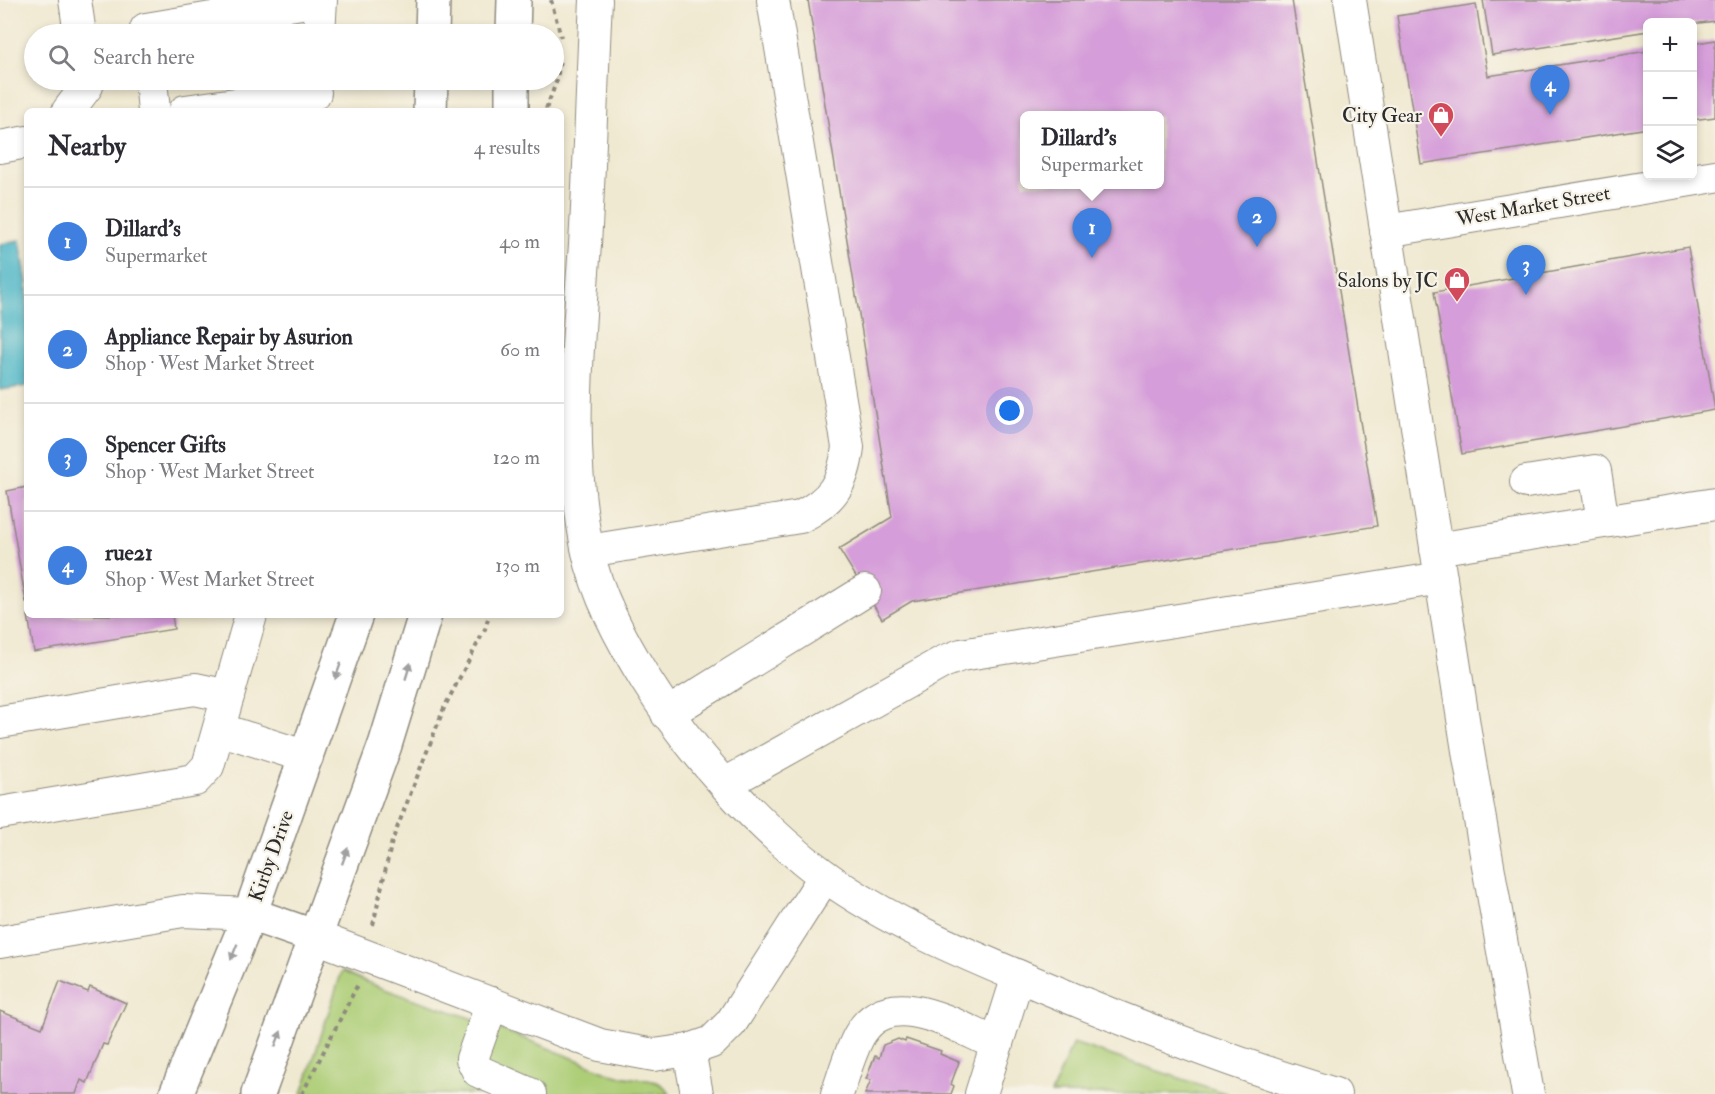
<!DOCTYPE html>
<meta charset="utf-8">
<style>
body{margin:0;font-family:"IM FELL Double Pica",serif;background:#f2f2f3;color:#2b2b33}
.controls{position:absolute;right:18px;top:18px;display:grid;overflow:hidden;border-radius:9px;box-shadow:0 3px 9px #0003}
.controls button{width:54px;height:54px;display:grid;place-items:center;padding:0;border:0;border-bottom:2px solid #e1e1e2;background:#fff;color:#2b2b33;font:30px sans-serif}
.you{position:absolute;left:1010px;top:411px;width:21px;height:21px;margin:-15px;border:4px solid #fff;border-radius:50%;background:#1a73e8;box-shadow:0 0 0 9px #1a73e833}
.badge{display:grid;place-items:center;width:39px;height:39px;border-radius:50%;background:#2563eb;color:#fff;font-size:20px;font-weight:700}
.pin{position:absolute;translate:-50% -50px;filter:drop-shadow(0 2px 3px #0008)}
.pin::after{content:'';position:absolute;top:32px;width:21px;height:18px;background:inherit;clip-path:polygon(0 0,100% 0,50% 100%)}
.popup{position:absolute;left:1020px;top:111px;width:144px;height:78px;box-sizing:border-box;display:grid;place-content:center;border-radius:9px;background:#fff;filter:drop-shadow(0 2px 4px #0005);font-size:20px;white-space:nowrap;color:#7c7c81}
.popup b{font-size:22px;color:#2b2b33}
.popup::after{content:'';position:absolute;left:50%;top:100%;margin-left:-12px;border:12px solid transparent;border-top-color:#fff}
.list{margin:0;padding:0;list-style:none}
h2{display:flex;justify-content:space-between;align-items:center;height:78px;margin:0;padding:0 24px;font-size:26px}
h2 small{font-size:20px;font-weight:400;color:#7c7c81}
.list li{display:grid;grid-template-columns:39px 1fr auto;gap:18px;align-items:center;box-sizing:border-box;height:108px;padding:0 24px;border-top:2px solid #e1e1e2}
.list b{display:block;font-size:22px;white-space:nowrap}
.list p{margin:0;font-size:20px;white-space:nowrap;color:#7c7c81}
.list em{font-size:20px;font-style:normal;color:#7c7c81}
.icon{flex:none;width:33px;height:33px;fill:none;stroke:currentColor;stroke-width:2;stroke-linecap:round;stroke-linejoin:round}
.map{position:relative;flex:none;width:1715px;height:1094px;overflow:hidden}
.search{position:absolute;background:#fff;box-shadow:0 3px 9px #0003;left:24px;top:24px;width:540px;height:66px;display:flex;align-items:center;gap:15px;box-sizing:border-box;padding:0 21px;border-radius:33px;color:#7c7c81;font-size:22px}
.panel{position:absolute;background:#fff;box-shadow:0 3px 9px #0003;left:24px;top:108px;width:540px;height:510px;border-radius:9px}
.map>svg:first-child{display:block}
.green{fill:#adce77;stroke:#6c7c51;stroke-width:1.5}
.water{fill:#49b5c6;stroke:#3a7078;stroke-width:1.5}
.building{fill:#d59dd9;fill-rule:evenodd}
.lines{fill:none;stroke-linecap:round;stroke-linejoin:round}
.minor-casing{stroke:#8e8a7e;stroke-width:34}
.major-casing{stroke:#8e8a7e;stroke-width:36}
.path{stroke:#8e8a7e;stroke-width:4;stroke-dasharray:4.5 4.5;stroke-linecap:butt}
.minor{stroke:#fff;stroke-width:32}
.major{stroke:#fff;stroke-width:33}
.oneway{fill:#a0a0a0}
.labels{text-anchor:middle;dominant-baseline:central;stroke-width:4.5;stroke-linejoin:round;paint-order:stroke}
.poi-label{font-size:20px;fill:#2b2b2b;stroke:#f7f3e8;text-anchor:end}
.street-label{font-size:20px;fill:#2b2b2b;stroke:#f7f3e8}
</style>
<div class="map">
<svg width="1715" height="1094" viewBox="0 0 1715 1094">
<rect width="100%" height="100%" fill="#f7f3e8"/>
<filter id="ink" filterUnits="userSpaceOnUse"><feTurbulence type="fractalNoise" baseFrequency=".0167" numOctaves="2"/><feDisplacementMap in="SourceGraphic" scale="12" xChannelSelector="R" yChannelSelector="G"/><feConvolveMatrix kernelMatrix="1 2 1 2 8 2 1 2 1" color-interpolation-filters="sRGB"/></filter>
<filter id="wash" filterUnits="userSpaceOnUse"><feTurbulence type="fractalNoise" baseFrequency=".008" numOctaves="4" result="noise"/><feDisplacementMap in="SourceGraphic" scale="24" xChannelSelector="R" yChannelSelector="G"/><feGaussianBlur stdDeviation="1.35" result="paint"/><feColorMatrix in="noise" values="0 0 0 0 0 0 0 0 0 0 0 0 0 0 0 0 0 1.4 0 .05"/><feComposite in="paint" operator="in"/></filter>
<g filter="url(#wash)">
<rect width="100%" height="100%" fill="#f0e9d1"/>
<g class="green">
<path d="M342,971C387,993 437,1005 484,1023C527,1039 570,1057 612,1074C631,1081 659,1074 670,1094H302Z"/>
<polygon points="1073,1043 1228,1094 1051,1094"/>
</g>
<polygon class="water" points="20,240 27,283 27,386 0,390 0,244"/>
<g id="blocks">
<g class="building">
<path d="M808,0H1292L1377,526L912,601L882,619L839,549L892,517ZM1024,116H1160V184H1024Z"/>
<polygon points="1483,0 1715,0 1715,21 1692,24 1648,22 1648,31 1492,55"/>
<polygon points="1476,4 1488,76 1648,51 1648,128 1421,164 1397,16"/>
<polygon points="1715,40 1715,117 1692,120 1692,44"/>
<polygon points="1688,247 1715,410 1462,454 1434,292"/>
<polygon points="27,487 27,602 26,602 7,491"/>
<polygon points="28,615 172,615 174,629 34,652"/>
<polygon points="60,981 88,992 90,987 126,1003 107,1045 103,1044 87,1083 81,1080 76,1094 0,1094 0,1011 42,1028"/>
<polygon points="898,1039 905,1042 906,1039 941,1051 940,1054 959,1062 951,1084 954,1086 951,1094 865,1094 871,1080 866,1079 875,1056 879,1058 883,1045"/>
</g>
</g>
</g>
<g filter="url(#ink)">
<use href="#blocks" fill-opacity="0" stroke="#8e8a7e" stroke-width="1.5"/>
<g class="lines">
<g class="minor-casing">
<g id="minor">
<polyline points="75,0 80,34"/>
<path d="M596,0C592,81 590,163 585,244C578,346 567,446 587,548C597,595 621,639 646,680C690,751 756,826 825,876C890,923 968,955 1042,986C1139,1027 1235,1064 1335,1094"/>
<polyline points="1350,0 1469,757 1528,1094"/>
<polyline points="147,34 146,29 319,0"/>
<polyline points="319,34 321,0"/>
<polyline points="151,80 154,111"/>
<polyline points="68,111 87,86 86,80"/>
<polyline points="185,111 315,93"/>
<polyline points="0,147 27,142"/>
<polyline points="1386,231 1715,176"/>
<polyline points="1526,482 1595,471 1603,522"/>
<polyline points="1436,549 1715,504"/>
<path d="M588,551L800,517C832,501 844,483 848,447L773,0"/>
<polyline points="667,714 865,591"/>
<polyline points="0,722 195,689 228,696"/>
<polyline points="219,729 307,757"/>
<polyline points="725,784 943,662 961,655 1441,578"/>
<polyline points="0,813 195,780 208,766 251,615"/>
<polyline points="316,937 600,1045 654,1055 689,1050 712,1042 731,1023 825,876"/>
<polyline points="0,942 183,911 250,914"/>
<polyline points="492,1003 472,1059 478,1071 530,1094"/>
<polyline points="689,1050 697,1094"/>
<path d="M837,1094C844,1075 850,1051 860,1034C891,983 958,1028 997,1044"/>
<polyline points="981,1094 1018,976"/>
</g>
</g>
<g class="major-casing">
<g id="major">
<polyline points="432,34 433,0"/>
<polyline points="513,34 514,0"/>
<polyline points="512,80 512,111"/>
<polyline points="430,111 431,80"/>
<polyline points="250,914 316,937"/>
<polyline points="176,1094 250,914 356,615"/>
<polyline points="258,1094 385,745 425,615"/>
</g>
</g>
<g class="path">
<polyline points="551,0 561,37"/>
<polyline points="546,109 557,80 560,59"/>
<polyline points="373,925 392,841 444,708 485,629 489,615"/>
<polyline points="302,1094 358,984"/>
</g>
<use href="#minor" class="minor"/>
<use href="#major" class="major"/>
</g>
<defs><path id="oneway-solid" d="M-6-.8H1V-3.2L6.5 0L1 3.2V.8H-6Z" transform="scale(1.5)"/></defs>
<g class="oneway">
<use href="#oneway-solid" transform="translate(338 671) rotate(110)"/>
<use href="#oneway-solid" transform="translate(408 671) rotate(-73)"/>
<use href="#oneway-solid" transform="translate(345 856) rotate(-70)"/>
<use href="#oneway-solid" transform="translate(234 952) rotate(112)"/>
<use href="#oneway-solid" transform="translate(278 1039) rotate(-69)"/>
</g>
</g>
<defs>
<g id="shop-pin" transform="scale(1.35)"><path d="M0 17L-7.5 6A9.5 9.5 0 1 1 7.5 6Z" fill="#d1495b" stroke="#f7f3e8"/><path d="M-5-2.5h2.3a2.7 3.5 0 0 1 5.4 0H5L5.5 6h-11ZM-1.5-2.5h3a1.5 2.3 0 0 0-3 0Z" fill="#fff"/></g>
</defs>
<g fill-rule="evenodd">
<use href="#shop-pin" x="1441" y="115"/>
<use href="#shop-pin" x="1457" y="280"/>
</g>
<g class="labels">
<g class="poi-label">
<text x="1422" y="115">City Gear</text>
<text x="1438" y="280">Salons by JC</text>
</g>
<g class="street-label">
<text transform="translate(1533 206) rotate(-10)">West Market Street</text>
<text transform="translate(271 856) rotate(-70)">Kirby Drive</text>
</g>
</g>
</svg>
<div class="controls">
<button>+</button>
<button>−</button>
<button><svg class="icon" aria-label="layers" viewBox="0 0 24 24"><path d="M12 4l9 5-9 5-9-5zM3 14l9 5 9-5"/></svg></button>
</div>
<div class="you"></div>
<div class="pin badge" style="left:1092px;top:258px;background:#3f7fe0">1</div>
<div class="popup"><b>Dillard's</b>Supermarket</div>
<div class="pin badge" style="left:1257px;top:247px;background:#3f7fe0">2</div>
<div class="pin badge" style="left:1526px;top:295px;background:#3f7fe0">3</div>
<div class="pin badge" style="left:1550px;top:115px;background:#3f7fe0">4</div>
<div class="search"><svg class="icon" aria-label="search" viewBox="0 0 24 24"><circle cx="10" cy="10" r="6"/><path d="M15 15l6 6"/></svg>Search here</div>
<section class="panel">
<h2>Nearby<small>4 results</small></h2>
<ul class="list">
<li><span class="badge" style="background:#3f7fe0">1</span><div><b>Dillard's</b><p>Supermarket</p></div><em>40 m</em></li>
<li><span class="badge" style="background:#3f7fe0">2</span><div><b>Appliance Repair by Asurion</b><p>Shop · West Market Street</p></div><em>60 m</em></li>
<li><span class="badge" style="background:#3f7fe0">3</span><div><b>Spencer Gifts</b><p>Shop · West Market Street</p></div><em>120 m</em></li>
<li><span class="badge" style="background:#3f7fe0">4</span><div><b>rue21</b><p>Shop · West Market Street</p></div><em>130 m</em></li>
</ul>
</section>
</div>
